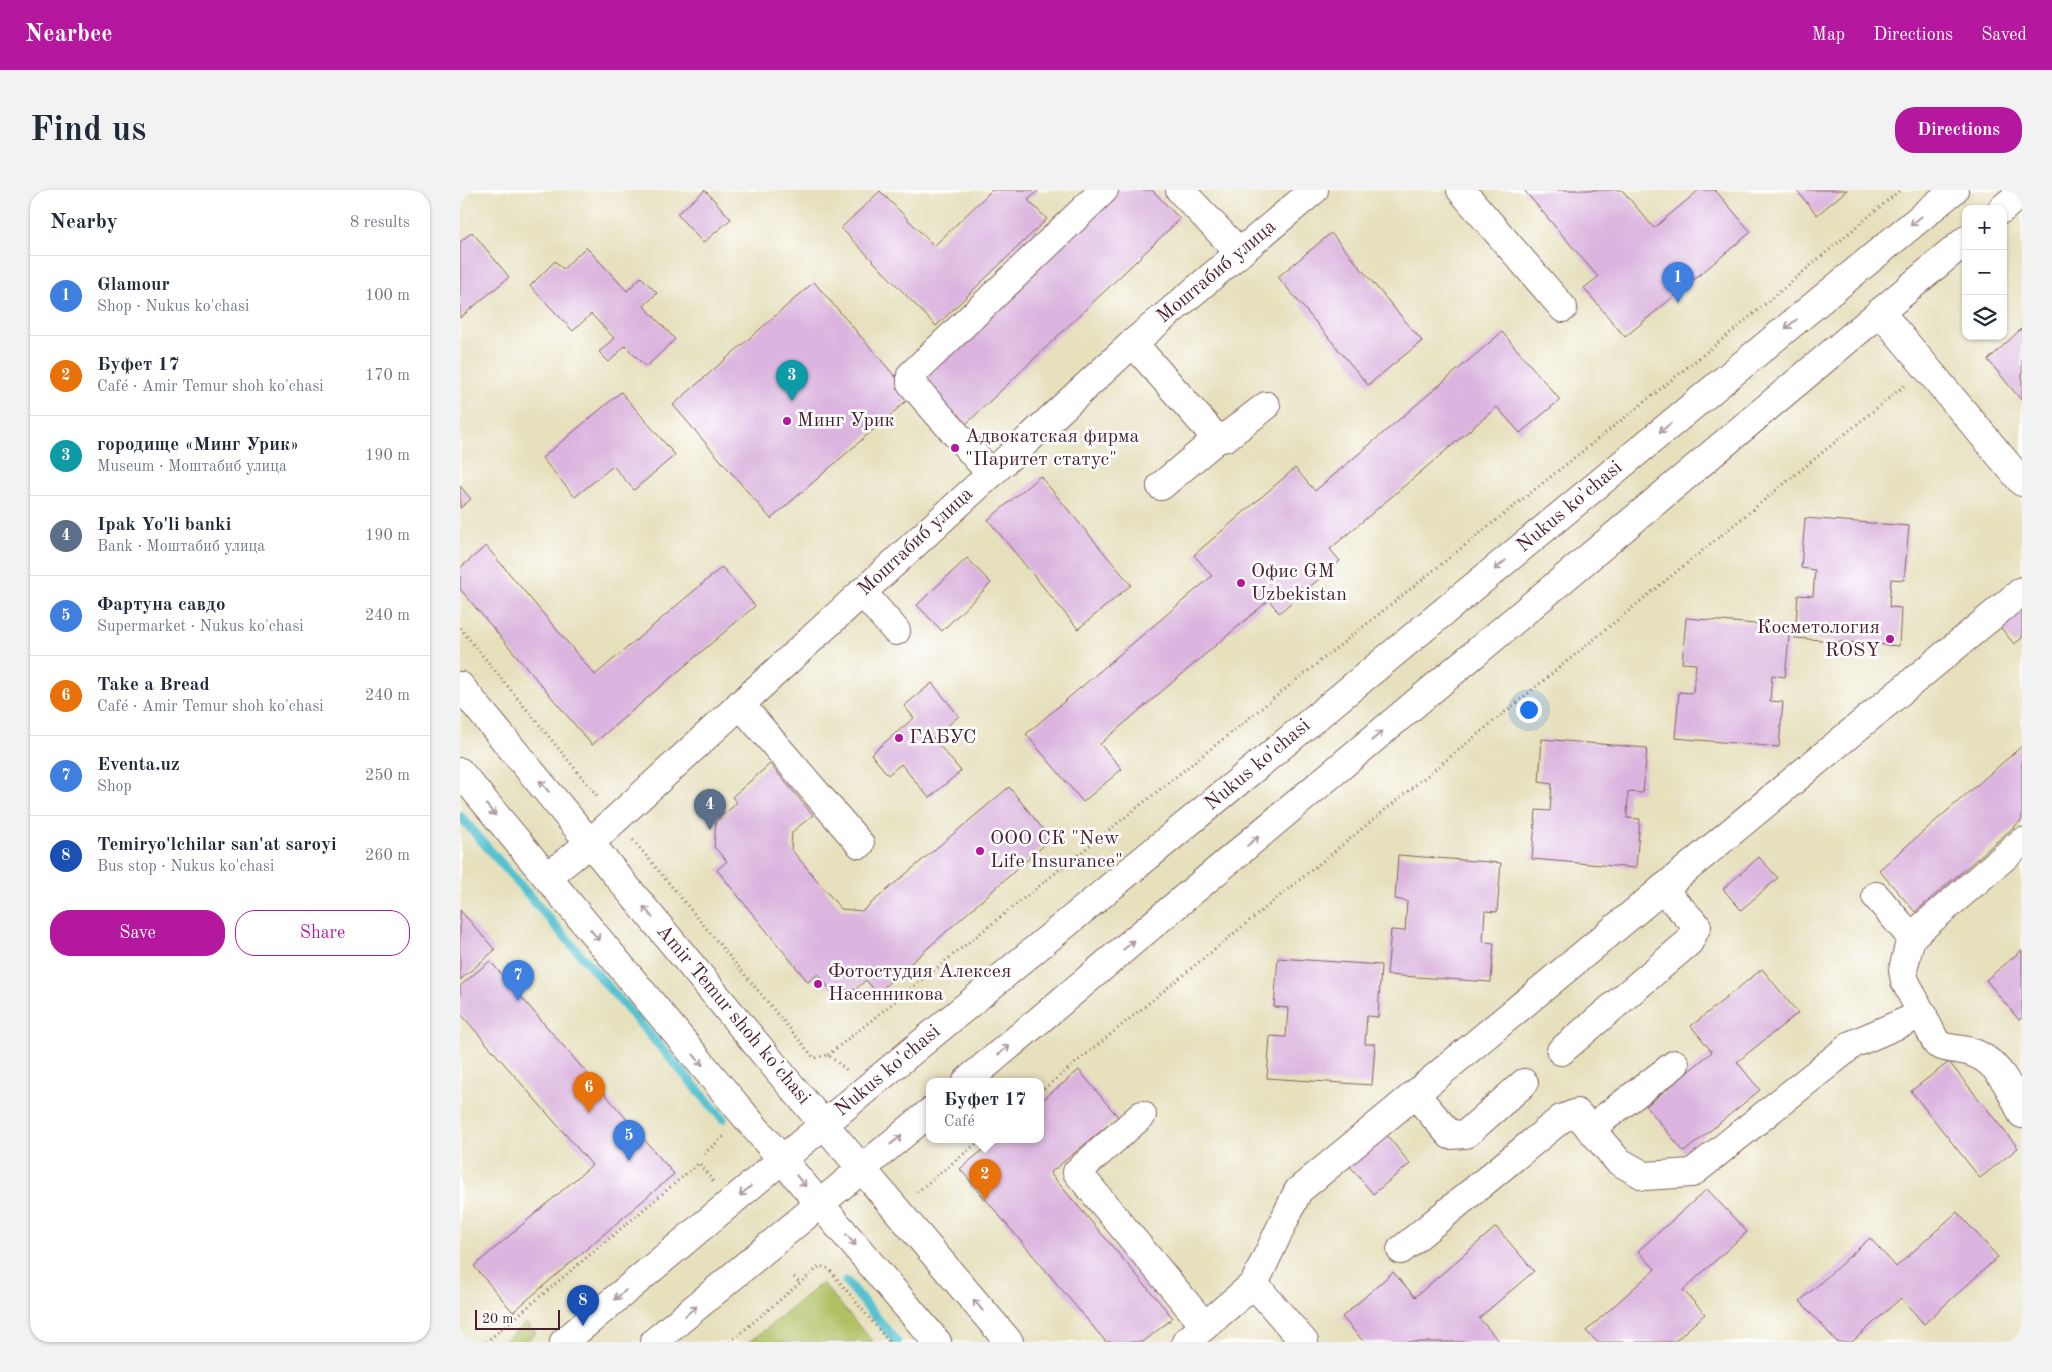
<!DOCTYPE html>
<meta charset="utf-8">
<style>
body{margin:0;font-family:"Old Standard TT",serif;background:#f2f2f3;color:#1f2937}
.controls{position:absolute;right:15px;top:15px;display:grid;overflow:hidden;border-radius:10px;box-shadow:0 1px 4px #0004}
.controls button{width:45px;height:45px;display:grid;place-items:center;padding:0;border:0;border-bottom:1px solid #e0e1e3;background:#fff;color:#1f2937;font:25px sans-serif}
.scale{position:absolute;left:15px;bottom:12px;width:85px;box-sizing:border-box;padding-left:5px;border:2px solid #4a1f2b;border-top:0;font-size:14px;line-height:18px;white-space:nowrap;color:#4a1f2b;-webkit-text-stroke:4px #fff;paint-order:stroke}
.you{position:absolute;left:1068px;top:519px;width:18px;height:18px;margin:-12px;border:4px solid #fff;border-radius:50%;background:#1a73e8;box-shadow:0 0 0 8px #1a73e833}
.badge{display:grid;place-items:center;width:32px;height:32px;border-radius:50%;background:#b5179e;color:#fff;font-size:16px;font-weight:700}
.pin{position:absolute;translate:-50% -41px;filter:drop-shadow(0 1px 2px #0008)}
.pin::after{content:'';position:absolute;top:26px;width:18px;height:15px;background:inherit;clip-path:polygon(0 0,100% 0,50% 100%)}
.popup{position:absolute;left:466px;top:888px;width:118px;height:65px;box-sizing:border-box;display:grid;place-content:center;border-radius:10px;background:#fff;filter:drop-shadow(0 1px 4px #0005);font-size:16px;white-space:nowrap;color:#747a83}
.popup b{font-size:19px;color:#1f2937}
.popup::after{content:'';position:absolute;left:50%;top:100%;margin-left:-10px;border:10px solid transparent;border-top-color:#fff}
.list{margin:0;padding:0;list-style:none}
h2{display:flex;justify-content:space-between;align-items:center;height:65px;margin:0;padding:0 20px;font-size:21px}
h2 small{font-size:16px;font-weight:400;color:#747a83}
.list li{display:grid;grid-template-columns:32px 1fr auto;gap:15px;align-items:center;box-sizing:border-box;height:80px;padding:0 20px;border-top:1px solid #e0e1e3}
.list b{display:block;font-size:19px;white-space:nowrap}
.list p{margin:0;font-size:16px;white-space:nowrap;color:#747a83}
.list em{font-size:16px;font-style:normal;color:#747a83}
.actions{display:flex;gap:10px;padding:15px 20px}
.actions a{flex:1;padding:11px 0;border:1px solid #b5179e;border-radius:20px;text-align:center;font-size:18px;color:#b5179e}
.actions .main{background:#b5179e;color:#fff}
.icon{flex:none;width:28px;height:28px;fill:none;stroke:currentColor;stroke-width:2;stroke-linecap:round;stroke-linejoin:round}
.map{position:relative;flex:none;width:1562px;height:1152px;overflow:hidden;border-radius:20px}
header{display:flex;align-items:center;gap:30px;box-sizing:border-box;height:70px;padding:0 25px;background:#b5179e;color:#fff}
header strong{font-size:24px}
nav{display:flex;gap:28px;margin-inline-start:auto;font-size:18px}
.intro{display:flex;align-items:center;justify-content:space-between;box-sizing:border-box;height:120px;padding:0 30px}
h1{margin:0;font-size:35px}
.button{padding:12px 22px;border-radius:20px;background:#b5179e;color:#fff;font-size:18px;font-weight:700}
main{display:flex;gap:30px;padding:0 30px}
aside{flex:1;background:#fff;border-radius:20px;box-shadow:0 1px 4px #0004}
.map>svg:first-child{display:block}
.green{fill:#b0c165;stroke:#7d7048}
.lines{fill:none;stroke-linecap:round;stroke-linejoin:round}
.stream{stroke:#57c2d1;stroke-width:9}
.building{fill:#dbb5df}
.minor-casing{stroke:#81635e;stroke-width:30}
.major-casing{stroke:#81635e;stroke-width:30}
.path{stroke:#81635e;stroke-width:3;stroke-dasharray:1 4;stroke-linecap:butt}
.minor{stroke:#fff;stroke-width:28}
.major{stroke:#fff;stroke-width:28}
.oneway{stroke:#ae9aa0}
.poi-dot{fill:#b5179e;stroke:#fff;stroke-width:2}
.labels{text-anchor:middle;dominant-baseline:central;stroke-width:5;stroke-linejoin:round;paint-order:stroke}
.street-label{font-size:20px;fill:#4a1f2b;stroke:#fff}
.poi-label{font-size:20px;fill:#4a1f2b;stroke:#fff;text-anchor:start}
</style>
<header>
<strong>Nearbee</strong>
<nav><a>Map</a><a>Directions</a><a>Saved</a></nav>
</header>
<div class="intro"><h1>Find us</h1><a class="button">Directions</a></div>
<main>
<aside>
<h2>Nearby<small>8 results</small></h2>
<ul class="list">
<li><span class="badge" style="background:#3f7fe0">1</span><div><b>Glamour</b><p>Shop · Nukus ko'chasi</p></div><em>100 m</em></li>
<li><span class="badge" style="background:#e8710a">2</span><div><b>Буфет 17</b><p>Café · Amir Temur shoh ko'chasi</p></div><em>170 m</em></li>
<li><span class="badge" style="background:#0f9aa8">3</span><div><b>городище «Минг Урик»</b><p>Museum · Моштабиб улица</p></div><em>190 m</em></li>
<li><span class="badge" style="background:#5c6f8a">4</span><div><b>Ipak Yo'li banki</b><p>Bank · Моштабиб улица</p></div><em>190 m</em></li>
<li><span class="badge" style="background:#3f7fe0">5</span><div><b>Фартуна савдо</b><p>Supermarket · Nukus ko'chasi</p></div><em>240 m</em></li>
<li><span class="badge" style="background:#e8710a">6</span><div><b>Take a Bread</b><p>Café · Amir Temur shoh ko'chasi</p></div><em>240 m</em></li>
<li><span class="badge" style="background:#3f7fe0">7</span><div><b>Eventa.uz</b><p>Shop</p></div><em>250 m</em></li>
<li><span class="badge" style="background:#1a4fb4">8</span><div><b>Temiryo'lchilar san'at saroyi</b><p>Bus stop · Nukus ko'chasi</p></div><em>260 m</em></li>
</ul>
<div class="actions"><a class="main">Save</a><a>Share</a></div>
</aside>
<div class="map">
<svg width="1562" height="1152" viewBox="0 0 1562 1152">
<rect width="100%" height="100%" fill="#fff"/>
<filter id="ink" filterUnits="userSpaceOnUse"><feTurbulence type="fractalNoise" baseFrequency=".02" numOctaves="2"/><feDisplacementMap in="SourceGraphic" scale="10" xChannelSelector="R" yChannelSelector="G"/><feConvolveMatrix kernelMatrix="1 2 1 2 8 2 1 2 1" color-interpolation-filters="sRGB"/></filter>
<filter id="wash" filterUnits="userSpaceOnUse"><feTurbulence type="fractalNoise" baseFrequency=".0096" numOctaves="4" result="noise"/><feDisplacementMap in="SourceGraphic" scale="20" xChannelSelector="R" yChannelSelector="G"/><feGaussianBlur stdDeviation="1.12" result="paint"/><feColorMatrix in="noise" values="0 0 0 0 0 0 0 0 0 0 0 0 0 0 0 0 0 1.4 0 .05"/><feComposite in="paint" operator="in"/></filter>
<g filter="url(#wash)">
<rect width="100%" height="100%" fill="#e6e0bd"/>
<g class="green">
<polygon points="362,1093 413,1152 290,1152"/>
<polygon points="66,1133 76,1143 65,1152 43,1152"/>
</g>
<g class="lines">
<g class="stream">
<polyline points="0,626 263,929"/>
<polyline points="386,1091 437,1152"/>
</g>
</g>
<g id="blocks">
<g class="building">
<polygon points="245,0 271,29 243,53 217,24"/>
<polygon points="532,0 579,0 568,10 587,29 476,136 381,38 420,1 474,56"/>
<polygon points="660,0 692,0 720,29 504,236 461,192"/>
<polygon points="1064,0 1162,0 1194,38 1239,0 1255,0 1291,42 1165,147 1124,98 1138,87"/>
<polygon points="1336,0 1387,0 1357,25"/>
<polygon points="12,42 49,87 0,128 0,52"/>
<polygon points="871,43 962,151 908,195 818,87"/>
<polygon points="126,57 167,101 181,87 197,103 184,116 215,149 186,177 165,156 149,172 139,162 154,148 131,124 113,141 70,96 95,71 103,79"/>
<polygon points="354,92 452,206 311,329 213,215"/>
<polygon points="1562,138 1562,211 1528,170"/>
<polygon points="1042,142 1100,210 1060,243 1037,217 870,359 880,371 819,423 809,410 640,554 662,579 623,612 566,544 752,386 734,365 835,278 855,301"/>
<polygon points="161,202 215,265 174,300 153,276 115,307 82,268"/>
<polygon points="580,286 671,395 618,439 528,330"/>
<polygon points="0,296 11,309 0,318"/>
<polygon points="1345,328 1449,336 1444,390 1431,389 1429,417 1441,418 1439,456 1335,448 1338,405 1353,406 1355,380 1341,378"/>
<polygon points="26,356 135,485 262,377 295,416 132,555 0,399 0,378"/>
<polygon points="507,368 531,393 482,441 457,415"/>
<polygon points="1562,412 1562,448 1554,454 1537,433"/>
<polygon points="1226,428 1330,437 1325,487 1312,485 1310,511 1323,512 1319,557 1215,548 1219,502 1233,503 1236,474 1222,473"/>
<polygon points="472,493 499,526 473,548 501,581 469,608 441,574 428,585 411,564 454,528 444,516"/>
<polygon points="1082,549 1187,558 1183,603 1168,602 1167,628 1180,629 1176,678 1072,669 1076,620 1090,621 1092,594 1079,592"/>
<polygon points="1562,556 1562,630 1455,722 1419,680"/>
<polygon points="310,574 353,625 332,642 331,659 381,719 402,721 549,597 591,649 417,803 406,790 395,800 369,798 358,784 348,792 257,680 267,671 254,657 256,631 277,613 272,607"/>
<polygon points="938,665 1041,673 1037,722 1025,721 1023,752 1034,753 1031,792 927,785 931,740 945,741 947,711 935,709"/>
<polygon points="1299,667 1318,688 1281,720 1263,699"/>
<polygon points="0,720 35,760 0,790"/>
<polygon points="1562,760 1562,828 1559,830 1526,790"/>
<polygon points="818,768 921,775 918,827 907,826 905,854 915,854 912,895 807,888 810,846 826,847 828,818 814,817"/>
<polygon points="30,771 214,984 53,1122 14,1076 132,975 0,823 0,796"/>
<polygon points="1302,779 1338,823 1277,872 1300,900 1224,962 1186,916 1252,862 1231,836"/>
<polygon points="1489,872 1558,958 1520,988 1451,901"/>
<polygon points="619,880 658,927 590,983 713,1128 683,1152 646,1152 500,979 536,949 580,949 580,912"/>
<polygon points="927,945 950,974 913,1004 889,975"/>
<polygon points="1247,999 1287,1042 1223,1100 1245,1124 1214,1152 1137,1152 1126,1141 1195,1079 1178,1061"/>
<polygon points="1497,1022 1538,1067 1464,1134 1441,1108 1392,1152 1377,1152 1340,1111 1410,1048 1436,1077"/>
<polygon points="1036,1037 1074,1081 1019,1128 1040,1152 904,1152 882,1127 933,1082 955,1107"/>
</g>
</g>
</g>
<g filter="url(#ink)">
<use href="#blocks" fill-opacity="0" stroke="#81635e" stroke-width="1"/>
<g class="lines">
<g class="minor-casing">
<g id="minor">
<polyline points="720,0 780,63"/>
<polyline points="1001,0 1103,118"/>
<polyline points="1420,122 1562,292"/>
<polyline points="673,153 757,249 766,247 806,216"/>
<polyline points="531,284 451,193 451,185 644,0"/>
<polyline points="701,296 757,249"/>
<polyline points="402,402 436,441"/>
<polyline points="280,514 400,654"/>
<polyline points="131,652 673,153 854,0"/>
<path d="M1416,706L1451,747L1443,780L1445,791L1477,854C1488,860 1499,858 1511,862C1539,871 1551,900 1562,924"/>
<polyline points="1451,747 1562,652"/>
<polyline points="1101,861 1229,752 1237,736 1202,699"/>
<polyline points="955,904 990,945 1006,944 1064,893"/>
<polyline points="682,925 617,982 745,1136"/>
<polyline points="1130,939 1215,874"/>
<polyline points="941,1060 1101,929 1117,923 1158,971 1185,986 1232,983 1393,854 1463,824"/>
<polyline points="794,1094 844,1152"/>
<polyline points="726,1152 794,1094 838,1001 1562,401"/>
</g>
</g>
<g class="major-casing">
<g id="major">
<polyline points="1542,19 1562,2"/>
<polyline points="0,496 327,891 549,1152"/>
<polyline points="0,582 269,907 477,1152"/>
<polyline points="87,687 131,652"/>
<polyline points="507,891 1506,50"/>
<polyline points="104,1152 405,900 1494,0"/>
<polyline points="194,1152 470,922"/>
</g>
</g>
<g class="path">
<polyline points="0,438 139,608"/>
<polyline points="173,650 354,868 368,865 387,880"/>
<polyline points="368,865 1279,136 1440,0"/>
<polyline points="580,902 1445,195"/>
<polyline points="244,964 264,946"/>
<polyline points="457,1002 522,949"/>
<polyline points="334,1087 340,1093"/>
<polyline points="26,1152 239,973 253,991"/>
<polyline points="270,1152 360,1076 369,1079 429,1152"/>
</g>
<use href="#minor" class="minor"/>
<use href="#major" class="major"/>
</g>
<defs><path id="oneway-shaft" d="M-6 0H5M1.5-3L5.5 0L1.5 3" fill="none" stroke-width="1.6" stroke-linecap="round" stroke-linejoin="round" transform="scale(1.25)"/></defs>
<g class="oneway">
<use href="#oneway-shaft" transform="translate(1456 31) rotate(141)"/>
<use href="#oneway-shaft" transform="translate(1331 134) rotate(141)"/>
<use href="#oneway-shaft" transform="translate(1205 238) rotate(140)"/>
<use href="#oneway-shaft" transform="translate(1040 375) rotate(140)"/>
<use href="#oneway-shaft" transform="translate(917 546) rotate(-40)"/>
<use href="#oneway-shaft" transform="translate(84 596) rotate(-130)"/>
<use href="#oneway-shaft" transform="translate(31 620) rotate(50)"/>
<use href="#oneway-shaft" transform="translate(793 651) rotate(-40)"/>
<use href="#oneway-shaft" transform="translate(188 722) rotate(-129)"/>
<use href="#oneway-shaft" transform="translate(135 745) rotate(50)"/>
<use href="#oneway-shaft" transform="translate(669 755) rotate(-40)"/>
<use href="#oneway-shaft" transform="translate(544 860) rotate(-40)"/>
<use href="#oneway-shaft" transform="translate(238 870) rotate(50)"/>
<use href="#oneway-shaft" transform="translate(436 950) rotate(-38)"/>
<use href="#oneway-shaft" transform="translate(341 991) rotate(50)"/>
<use href="#oneway-shaft" transform="translate(285 1001) rotate(140)"/>
<use href="#oneway-shaft" transform="translate(391 1050) rotate(49)"/>
<use href="#oneway-shaft" transform="translate(160 1105) rotate(140)"/>
<use href="#oneway-shaft" transform="translate(518 1115) rotate(-130)"/>
<use href="#oneway-shaft" transform="translate(231 1121) rotate(-40)"/>
</g>
</g>
<g class="poi-dot">
<circle cx="327" cy="231" r="5"/>
<circle cx="495" cy="258" r="5"/>
<circle cx="781" cy="393" r="5"/>
<circle cx="1430" cy="449" r="5"/>
<circle cx="439" cy="548" r="5"/>
<circle cx="520" cy="661" r="5"/>
<circle cx="358" cy="794" r="5"/>
</g>
<g class="labels">
<g class="street-label">
<text transform="translate(757 82) rotate(-40)">Моштабиб улица</text>
<text transform="translate(1110 317) rotate(-40)">Nukus ko'chasi</text>
<text transform="translate(456 352) rotate(-43)">Моштабиб улица</text>
<text transform="translate(798 575) rotate(-40)">Nukus ko'chasi</text>
<text transform="translate(273 825) rotate(50)">Amir Temur shoh ko'chasi</text>
<text transform="translate(428 881) rotate(-40)">Nukus ko'chasi</text>
</g>
<g class="poi-label">
<text x="337" y="231">Минг Урик</text>
<text x="505" y="247">Адвокатская фирма<tspan x="505" dy="23">"Паритет статус"</tspan></text>
<text x="791" y="382">Офис GM<tspan x="791" dy="23">Uzbekistan</tspan></text>
<text x="1420" y="438" text-anchor="end">Косметология<tspan x="1420" dy="23">ROSY</tspan></text>
<text x="449" y="548">ГАБУС</text>
<text x="530" y="649">ООО СК "New<tspan x="530" dy="23">Life Insurance"</tspan></text>
<text x="368" y="782">Фотостудия Алексея<tspan x="368" dy="23">Насенникова</tspan></text>
</g>
</g>
</svg>
<div class="controls">
<button>+</button>
<button>−</button>
<button><svg class="icon" aria-label="layers" viewBox="0 0 24 24"><path d="M12 4l9 5-9 5-9-5zM3 14l9 5 9-5"/></svg></button>
</div>
<div class="scale">20 m</div>
<div class="you"></div>
<div class="pin badge" style="left:1218px;top:113px;background:#3f7fe0">1</div>
<div class="pin badge" style="left:525px;top:1010px;background:#e8710a">2</div>
<div class="popup"><b>Буфет 17</b>Café</div>
<div class="pin badge" style="left:332px;top:211px;background:#0f9aa8">3</div>
<div class="pin badge" style="left:250px;top:640px;background:#5c6f8a">4</div>
<div class="pin badge" style="left:169px;top:971px;background:#3f7fe0">5</div>
<div class="pin badge" style="left:129px;top:923px;background:#e8710a">6</div>
<div class="pin badge" style="left:58px;top:811px;background:#3f7fe0">7</div>
<div class="pin badge" style="left:123px;top:1136px;background:#1a4fb4">8</div>
</div>
</main>
